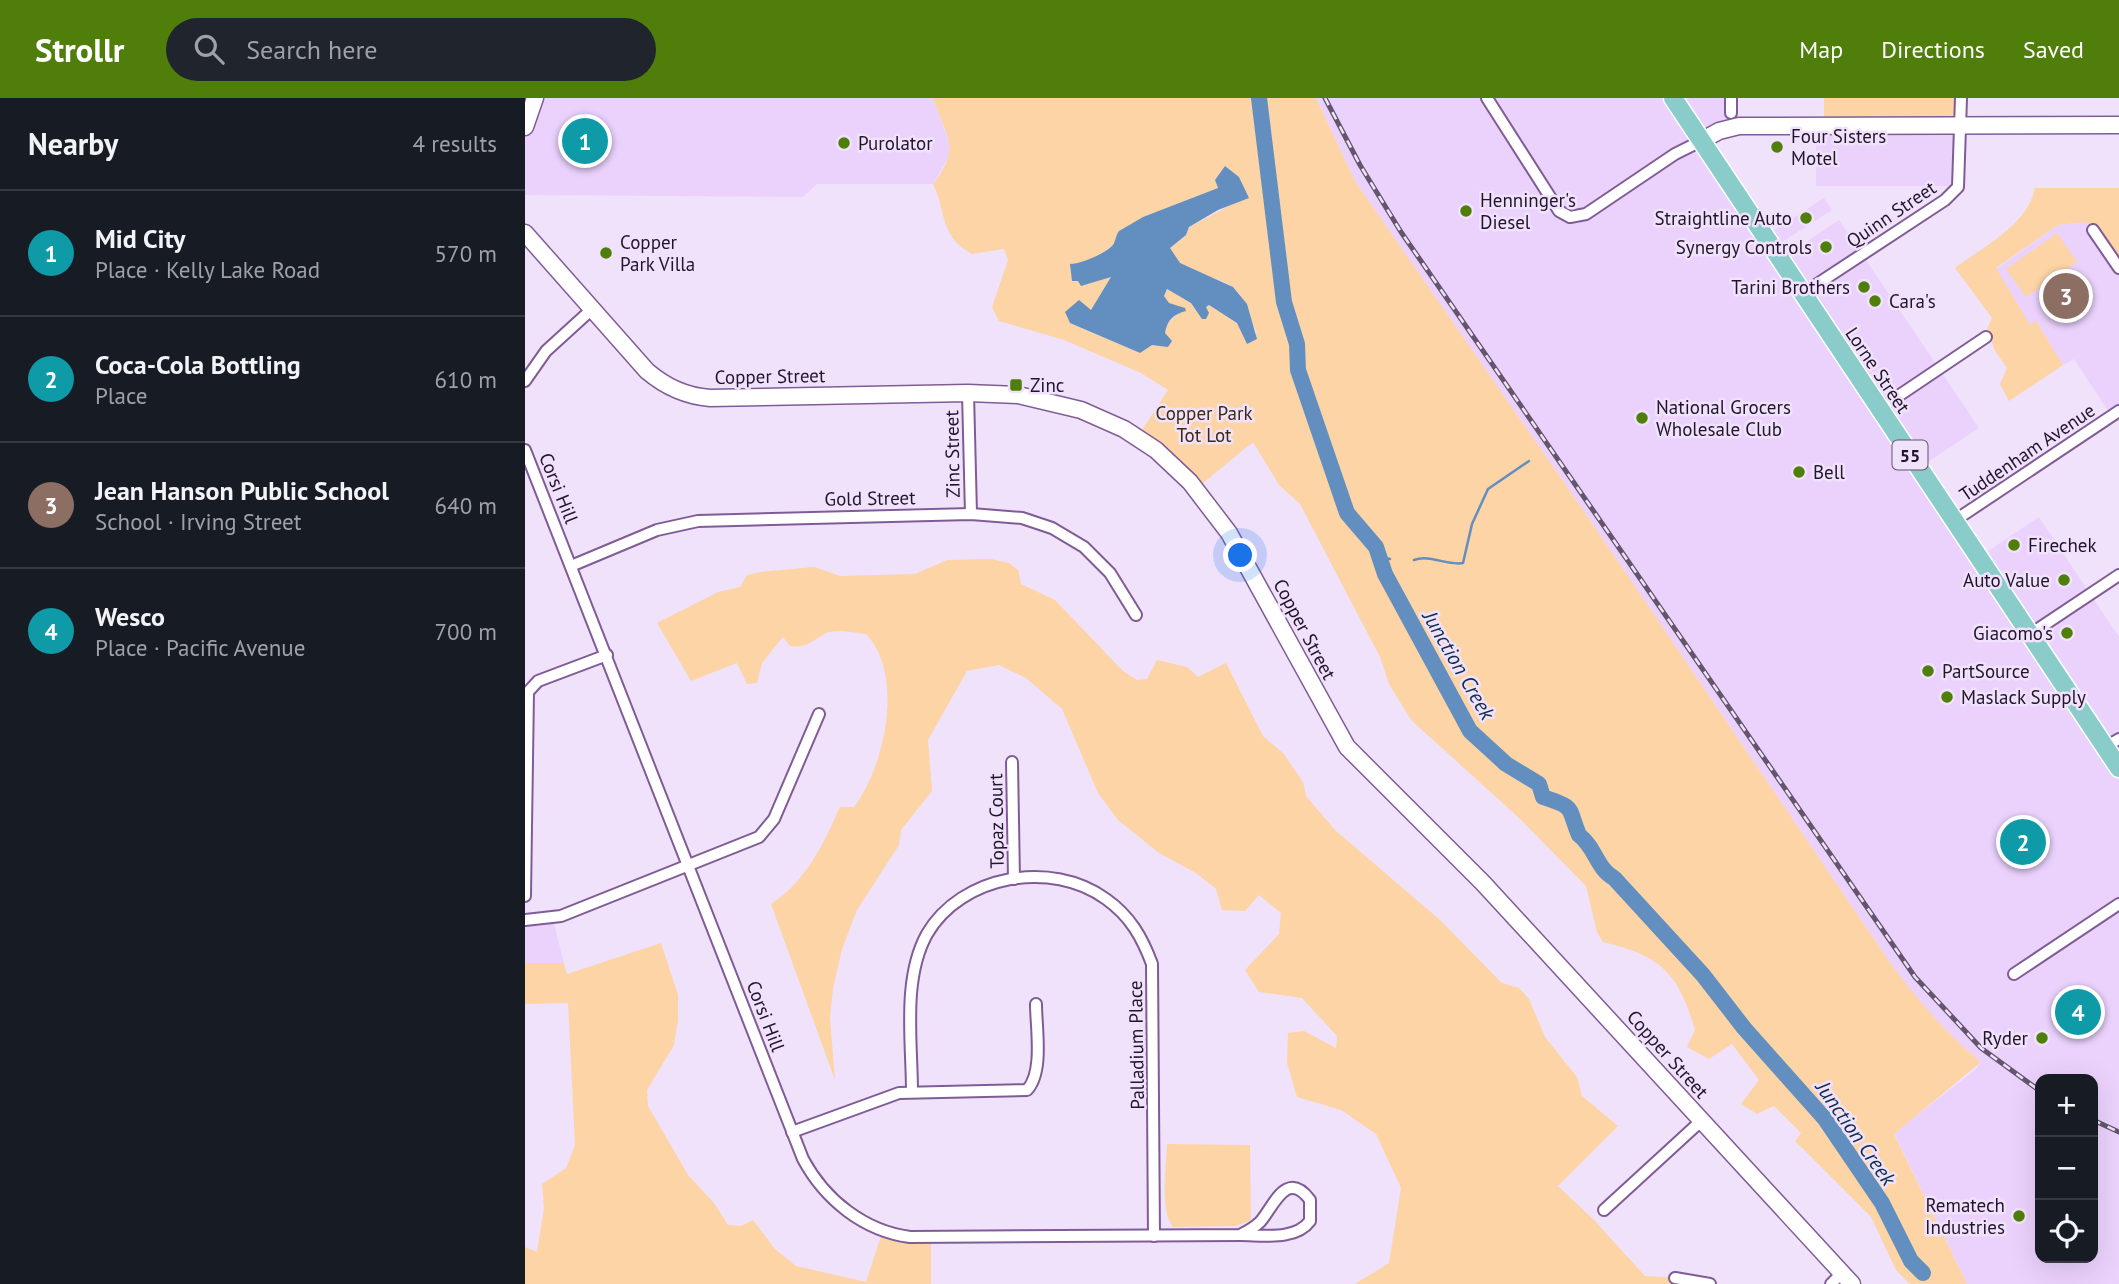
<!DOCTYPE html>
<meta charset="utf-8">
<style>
body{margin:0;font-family:"PT Sans",sans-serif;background:#20242c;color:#f1f3f6}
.controls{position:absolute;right:21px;bottom:21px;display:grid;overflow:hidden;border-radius:14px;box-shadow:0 7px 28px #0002}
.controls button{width:63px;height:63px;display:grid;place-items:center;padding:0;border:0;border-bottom:2px solid #363941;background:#171b24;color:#f1f3f6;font:35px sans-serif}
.you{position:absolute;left:716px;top:458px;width:24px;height:24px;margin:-18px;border:5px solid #fff;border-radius:50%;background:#1a73e8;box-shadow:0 0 0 10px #1a73e833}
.badge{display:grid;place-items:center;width:46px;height:46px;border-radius:50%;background:#4f7e0a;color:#fff;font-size:23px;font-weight:700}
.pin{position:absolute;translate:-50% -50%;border:4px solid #fff;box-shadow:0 2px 7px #0006}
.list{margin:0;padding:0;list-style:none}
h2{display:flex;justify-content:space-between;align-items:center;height:91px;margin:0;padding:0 28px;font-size:30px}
h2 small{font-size:23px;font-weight:400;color:#9ea1a6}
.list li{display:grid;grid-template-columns:46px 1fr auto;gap:21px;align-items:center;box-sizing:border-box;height:126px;padding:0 28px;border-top:2px solid #363941}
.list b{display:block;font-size:26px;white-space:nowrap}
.list p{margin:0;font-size:23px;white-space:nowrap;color:#9ea1a6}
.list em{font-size:23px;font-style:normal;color:#9ea1a6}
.icon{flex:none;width:38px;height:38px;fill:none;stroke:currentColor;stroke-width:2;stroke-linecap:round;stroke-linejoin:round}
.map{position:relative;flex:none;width:1594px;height:1186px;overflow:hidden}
header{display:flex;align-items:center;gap:42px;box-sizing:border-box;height:98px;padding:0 35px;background:#4f7e0a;color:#fff}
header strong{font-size:33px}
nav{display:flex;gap:38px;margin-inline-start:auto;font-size:24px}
.search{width:490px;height:63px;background:#20242c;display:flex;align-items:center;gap:18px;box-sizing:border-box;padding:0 24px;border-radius:38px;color:#9ea1a6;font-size:26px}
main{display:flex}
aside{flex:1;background:#171b24}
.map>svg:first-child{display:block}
.built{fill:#ebd2fd;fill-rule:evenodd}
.green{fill:#fcd4a5;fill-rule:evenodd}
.water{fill:#628fc0}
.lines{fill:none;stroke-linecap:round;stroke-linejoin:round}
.stream{stroke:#628fc0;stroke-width:2.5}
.river{stroke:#628fc0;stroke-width:16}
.street-casing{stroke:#805c97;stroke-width:14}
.secondary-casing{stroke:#805c97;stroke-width:19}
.primary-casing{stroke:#fff;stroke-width:21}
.street{stroke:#fff;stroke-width:10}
.secondary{stroke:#fff;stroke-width:16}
.primary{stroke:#89ccc9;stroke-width:18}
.rail-casing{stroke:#64556d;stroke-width:5}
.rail{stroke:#f1e2fc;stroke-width:2.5;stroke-dasharray:8;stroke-linecap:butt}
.poi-dot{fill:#4f7e0a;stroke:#f1e2fc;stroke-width:2.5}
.labels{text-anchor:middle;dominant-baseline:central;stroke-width:5;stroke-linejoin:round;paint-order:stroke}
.shield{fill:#f1e2fc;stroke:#61526a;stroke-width:2}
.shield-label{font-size:18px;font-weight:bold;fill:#23142c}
.poi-label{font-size:19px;fill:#23142c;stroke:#f1e2fc;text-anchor:start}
.street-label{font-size:19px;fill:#23142c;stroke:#f1e2fc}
.park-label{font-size:19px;fill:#3d2a11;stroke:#f1e2fc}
.water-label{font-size:21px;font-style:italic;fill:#0c2d4e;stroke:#f1e2fc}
</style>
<header>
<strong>Strollr</strong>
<div class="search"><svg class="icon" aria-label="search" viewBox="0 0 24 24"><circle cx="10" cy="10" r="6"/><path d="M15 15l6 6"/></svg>Search here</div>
<nav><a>Map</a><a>Directions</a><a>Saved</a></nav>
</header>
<main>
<aside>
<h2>Nearby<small>4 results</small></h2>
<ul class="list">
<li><span class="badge" style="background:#0f9aa8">1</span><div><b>Mid City</b><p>Place · Kelly Lake Road</p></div><em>570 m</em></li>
<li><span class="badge" style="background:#0f9aa8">2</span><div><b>Coca-Cola Bottling</b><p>Place</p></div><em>610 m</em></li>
<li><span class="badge" style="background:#8d6e63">3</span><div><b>Jean Hanson Public School</b><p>School · Irving Street</p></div><em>640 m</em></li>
<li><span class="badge" style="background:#0f9aa8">4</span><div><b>Wesco</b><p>Place · Pacific Avenue</p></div><em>700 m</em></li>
</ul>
</aside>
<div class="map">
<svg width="1594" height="1186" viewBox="0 0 1594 1186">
<rect width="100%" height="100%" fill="#f1e2fc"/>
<g class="built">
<polygon points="0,0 408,0 426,49 425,57 408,86 292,86 278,99 0,97"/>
<path d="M791,0H1206L1208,28L1176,42L1240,138L1299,100L1307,112L1248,150L1255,161L1314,122L1454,330L1394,370L1454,459L1514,419L1594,539V1186H1442L1369,1035L1450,972L1456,964L1424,938L1395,906L1364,863L1056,409L830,83ZM1515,981H1568V1160H1515Z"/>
<polygon points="1437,26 1435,88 1291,88 1291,27"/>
<polygon points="1561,124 1594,172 1594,314 1587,319 1549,261 1538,267 1511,224 1505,227 1471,171 1533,127"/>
<polygon points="28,821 39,865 0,865 0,823"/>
</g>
<g class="green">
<path d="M408,0H791L830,83L1056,409L1364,863C1392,902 1420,934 1456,964L1369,1036L1442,1186H1385L1371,1172L1346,1119L1270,1043L1276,1035L1249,1008L1232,1016L1216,1006L1234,982L1207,946L1184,961L1162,949L1170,932C1153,874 1136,858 1078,844L1072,834L1061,788L993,719L886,622L864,586L855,559L775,406L754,387L728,344L672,390L613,338L643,292L616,275L539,242L474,223L467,209L483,162L479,151L447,156C414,138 422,115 408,86C437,48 421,40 408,0ZM700,68L714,79L723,98L664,129L661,137L645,150C652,178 691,175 709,190C723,203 722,219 732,234L722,245L712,225L684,207L673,215L666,205L642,191L639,198L644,206L651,207L657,214C637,224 637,245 614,255L545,225L540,214L566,212L586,183V178L560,187L553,182L547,183V177L589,146L594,133L618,119L693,90L690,82Z"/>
<polygon points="1299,0 1436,0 1437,26 1299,27"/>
<path d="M1510,90H1594V170L1561,124L1533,127L1471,170L1505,227L1511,223L1538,267L1484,303L1475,286L1482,270L1470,253L1462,231L1467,220L1430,170C1459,148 1503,127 1510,90Z"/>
<polygon points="1532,135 1552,164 1501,199 1481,171"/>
<path d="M466,461L484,465L493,472L496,486L530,502L598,573L612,582L622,581L632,562L662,569L673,579L701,565L738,638L758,655L778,684L781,698L810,732L915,822L977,885L994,890L1004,901L1020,939L1052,979L1057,998L1093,1028L1033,1088L1069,1122L1120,1178L1157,1180L1187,1186H830L864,1165L876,1090L851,1036L816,1012L772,999L762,965L763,935L779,933L811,950L812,938L777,900L734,894L720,872L754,836L756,815L734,797L720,813L697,812L691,791L671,775L634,755L593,722L573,695L537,611L501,580L474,567L442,573L403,642L407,693L376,732L374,747L332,812L317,851L308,891L305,920L310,982L246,806C280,785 299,745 315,709H329C360,668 380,577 341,536C330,535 312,531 301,535C288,542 281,551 265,548L258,539L237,565L232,585L222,586L212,565L166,583L132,525L193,494L215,489L222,477L235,474L289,469L315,478L390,476L422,462Z"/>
<polygon points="136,845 153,897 153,922 149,947 122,992 123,1008 163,1077 189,1105 203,1127 216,1128 228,1122 250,1151 271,1168 341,1184 358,1132 406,1138 406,1186 0,1186 0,1149 12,1154 19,1110 17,1086 41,1070 50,1047 43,905 0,906 0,865 39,865 42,876"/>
<path d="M642,1046L725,1047L726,1122L711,1128L648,1129C635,1114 641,1067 642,1046Z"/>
</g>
<path class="water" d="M700,68L714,79L724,100L693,112L664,129L661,137L645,150L655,165L708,189L722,206L732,241L722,246L712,225L684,207L681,209L684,215L681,221H677L666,205L642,191L639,198L644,205L660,210L661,213C649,216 642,222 640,235L647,243L643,249L627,247L615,255L545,225L540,214L554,202L566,212L586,179L556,188L553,183H547L545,166C556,166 579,156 587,148C591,144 590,138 594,133L618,119L693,90L690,82Z"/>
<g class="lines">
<g class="stream">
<polyline points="856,459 865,461"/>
<path d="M889,462C905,456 922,468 938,465L947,426L963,391L1004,363"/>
</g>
<path class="river" d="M734,0L759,204L772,246L773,272L822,415L851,449L860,476L945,633L981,666L1014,686L1018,699C1052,710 1042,709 1054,737C1071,750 1071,770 1089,780L1178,877L1219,930L1300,1021L1357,1105L1386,1163L1398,1175"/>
<g class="street-casing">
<g id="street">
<polyline points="962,0 1034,113 1045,119 1061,116 1150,56 1176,43"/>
<polyline points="1206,0 1206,15"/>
<polyline points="1568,132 1594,170"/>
<polyline points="1277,196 1420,102 1433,89 1436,0"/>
<polyline points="0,283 21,253 66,212"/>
<polyline points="443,295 446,416"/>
<polyline points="1354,311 1461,239"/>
<path d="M0,352L278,1061C300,1102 339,1133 385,1139L715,1137C738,1137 770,1143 785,1123V1102C761,1070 748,1110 735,1124C729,1130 723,1133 715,1137"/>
<polyline points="1429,423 1594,313"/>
<polyline points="46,468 132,432 173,423 446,416 497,420 527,430 559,449 585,475 611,517"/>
<polyline points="1504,537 1594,477"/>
<polyline points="1580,649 1594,641"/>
<polyline points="487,664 489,781"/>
<polyline points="0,798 3,594 13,583 82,557"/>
<polyline points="0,822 36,818 234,739 249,721 294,616"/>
<polyline points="1489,876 1594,806"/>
<path d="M387,994C387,944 377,881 402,836C436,777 527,761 581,801C605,818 617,839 627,866L629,1138"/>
<path d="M267,1034L374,995L502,992C519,974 511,930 511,906"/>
<polyline points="1079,1112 1176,1023"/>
<polyline points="1150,1180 1185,1186"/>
<polyline points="1306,1186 1317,1175"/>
</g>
</g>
<g class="secondary-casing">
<g id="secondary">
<polyline points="0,29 10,0"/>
<polyline points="1176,43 1194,33 1214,28 1594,27"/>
<path d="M0,135L122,273C141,289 160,298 185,300L443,295L493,297L556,312L599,331L631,352L665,384L704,435L822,649L958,785L1327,1186"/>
</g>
</g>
<g class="primary-casing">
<polyline id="primary" points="1148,0 1594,670"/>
</g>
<use href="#street" class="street"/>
<use href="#secondary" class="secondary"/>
<use href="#primary" class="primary"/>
<g class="rail-casing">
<g id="rail">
<polyline points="800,0 835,67 876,134 1390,879 1456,950 1515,993"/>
<polyline points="1568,1022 1594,1034"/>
</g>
</g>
<use href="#rail" class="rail"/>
</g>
<g class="poi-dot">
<circle cx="319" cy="45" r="7"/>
<circle cx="1252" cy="49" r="7"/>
<circle cx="941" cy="113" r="7"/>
<circle cx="1281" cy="120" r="7"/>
<circle cx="1301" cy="149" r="7"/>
<circle cx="81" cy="155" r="7"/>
<circle cx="1339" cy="189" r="7"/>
<circle cx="1350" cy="203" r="7"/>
<rect x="484" y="280" width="14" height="14" rx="3.5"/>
<circle cx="1117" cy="320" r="7"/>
<circle cx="1274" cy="374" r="7"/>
<circle cx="1489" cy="447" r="7"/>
<circle cx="1539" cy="482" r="7"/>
<circle cx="1542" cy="535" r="7"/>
<circle cx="1403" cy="573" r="7"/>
<circle cx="1422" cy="599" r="7"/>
<circle cx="1517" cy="940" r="7"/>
<circle cx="1494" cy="1118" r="7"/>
</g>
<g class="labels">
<rect class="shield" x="1367.5" y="342.5" width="35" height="29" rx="5"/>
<g class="shield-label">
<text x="1385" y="357">55</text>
</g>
<g class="poi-label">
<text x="1266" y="38">Four Sisters<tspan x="1266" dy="22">Motel</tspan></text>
<text x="333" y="45">Purolator</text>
<text x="955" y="102">Henninger's<tspan x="955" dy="22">Diesel</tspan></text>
<text x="1267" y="120" text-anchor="end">Straightline Auto</text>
<text x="95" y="144">Copper<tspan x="95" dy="22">Park Villa</tspan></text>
<text x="1287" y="149" text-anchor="end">Synergy Controls</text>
<text x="1325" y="189" text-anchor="end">Tarini Brothers</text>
<text x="1364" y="203">Cara's</text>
<text x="505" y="287">Zinc</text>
<text x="1131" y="309">National Grocers<tspan x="1131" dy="22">Wholesale Club</tspan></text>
<text x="1288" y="374">Bell</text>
<text x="1503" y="447">Firechek</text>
<text x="1525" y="482" text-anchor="end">Auto Value</text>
<text x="1528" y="535" text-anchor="end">Giacomo's</text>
<text x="1417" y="573">PartSource</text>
<text x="1436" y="599">Maslack Supply</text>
<text x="1503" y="940" text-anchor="end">Ryder</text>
<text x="1480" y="1107" text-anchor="end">Rematech<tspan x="1480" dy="22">Industries</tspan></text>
</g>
<g class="street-label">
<text transform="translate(1366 116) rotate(-34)">Quinn Street</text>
<text transform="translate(1353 272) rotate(56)">Lorne Street</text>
<text transform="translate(245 278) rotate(-1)">Copper Street</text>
<text transform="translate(1502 354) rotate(-34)">Tuddenham Avenue</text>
<text transform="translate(427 356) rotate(-91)">Zinc Street</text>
<text transform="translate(34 390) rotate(68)">Corsi Hill</text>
<text transform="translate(345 400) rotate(-1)">Gold Street</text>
<text transform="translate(780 531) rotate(62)">Copper Street</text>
<text transform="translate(471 723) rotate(-91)">Topaz Court</text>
<text transform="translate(241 918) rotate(69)">Corsi Hill</text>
<text transform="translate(611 947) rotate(-91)">Palladium Place</text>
<text transform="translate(1143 956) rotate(48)">Copper Street</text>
</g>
<g class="park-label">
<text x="679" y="315">Copper Park<tspan x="679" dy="22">Tot Lot</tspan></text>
</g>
<g class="water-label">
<text transform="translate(934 567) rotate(60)">Junction Creek</text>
<text transform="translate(1331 1035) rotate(55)">Junction Creek</text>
</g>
</g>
</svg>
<div class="controls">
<button>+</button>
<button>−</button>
<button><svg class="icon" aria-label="locate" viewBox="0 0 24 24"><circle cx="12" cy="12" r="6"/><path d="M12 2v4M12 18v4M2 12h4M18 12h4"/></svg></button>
</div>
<div class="you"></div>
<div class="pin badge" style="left:60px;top:43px;background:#0f9aa8">1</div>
<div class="pin badge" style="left:1498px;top:744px;background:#0f9aa8">2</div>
<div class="pin badge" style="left:1541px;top:198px;background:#8d6e63">3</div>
<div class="pin badge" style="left:1553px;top:914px;background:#0f9aa8">4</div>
</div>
</main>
